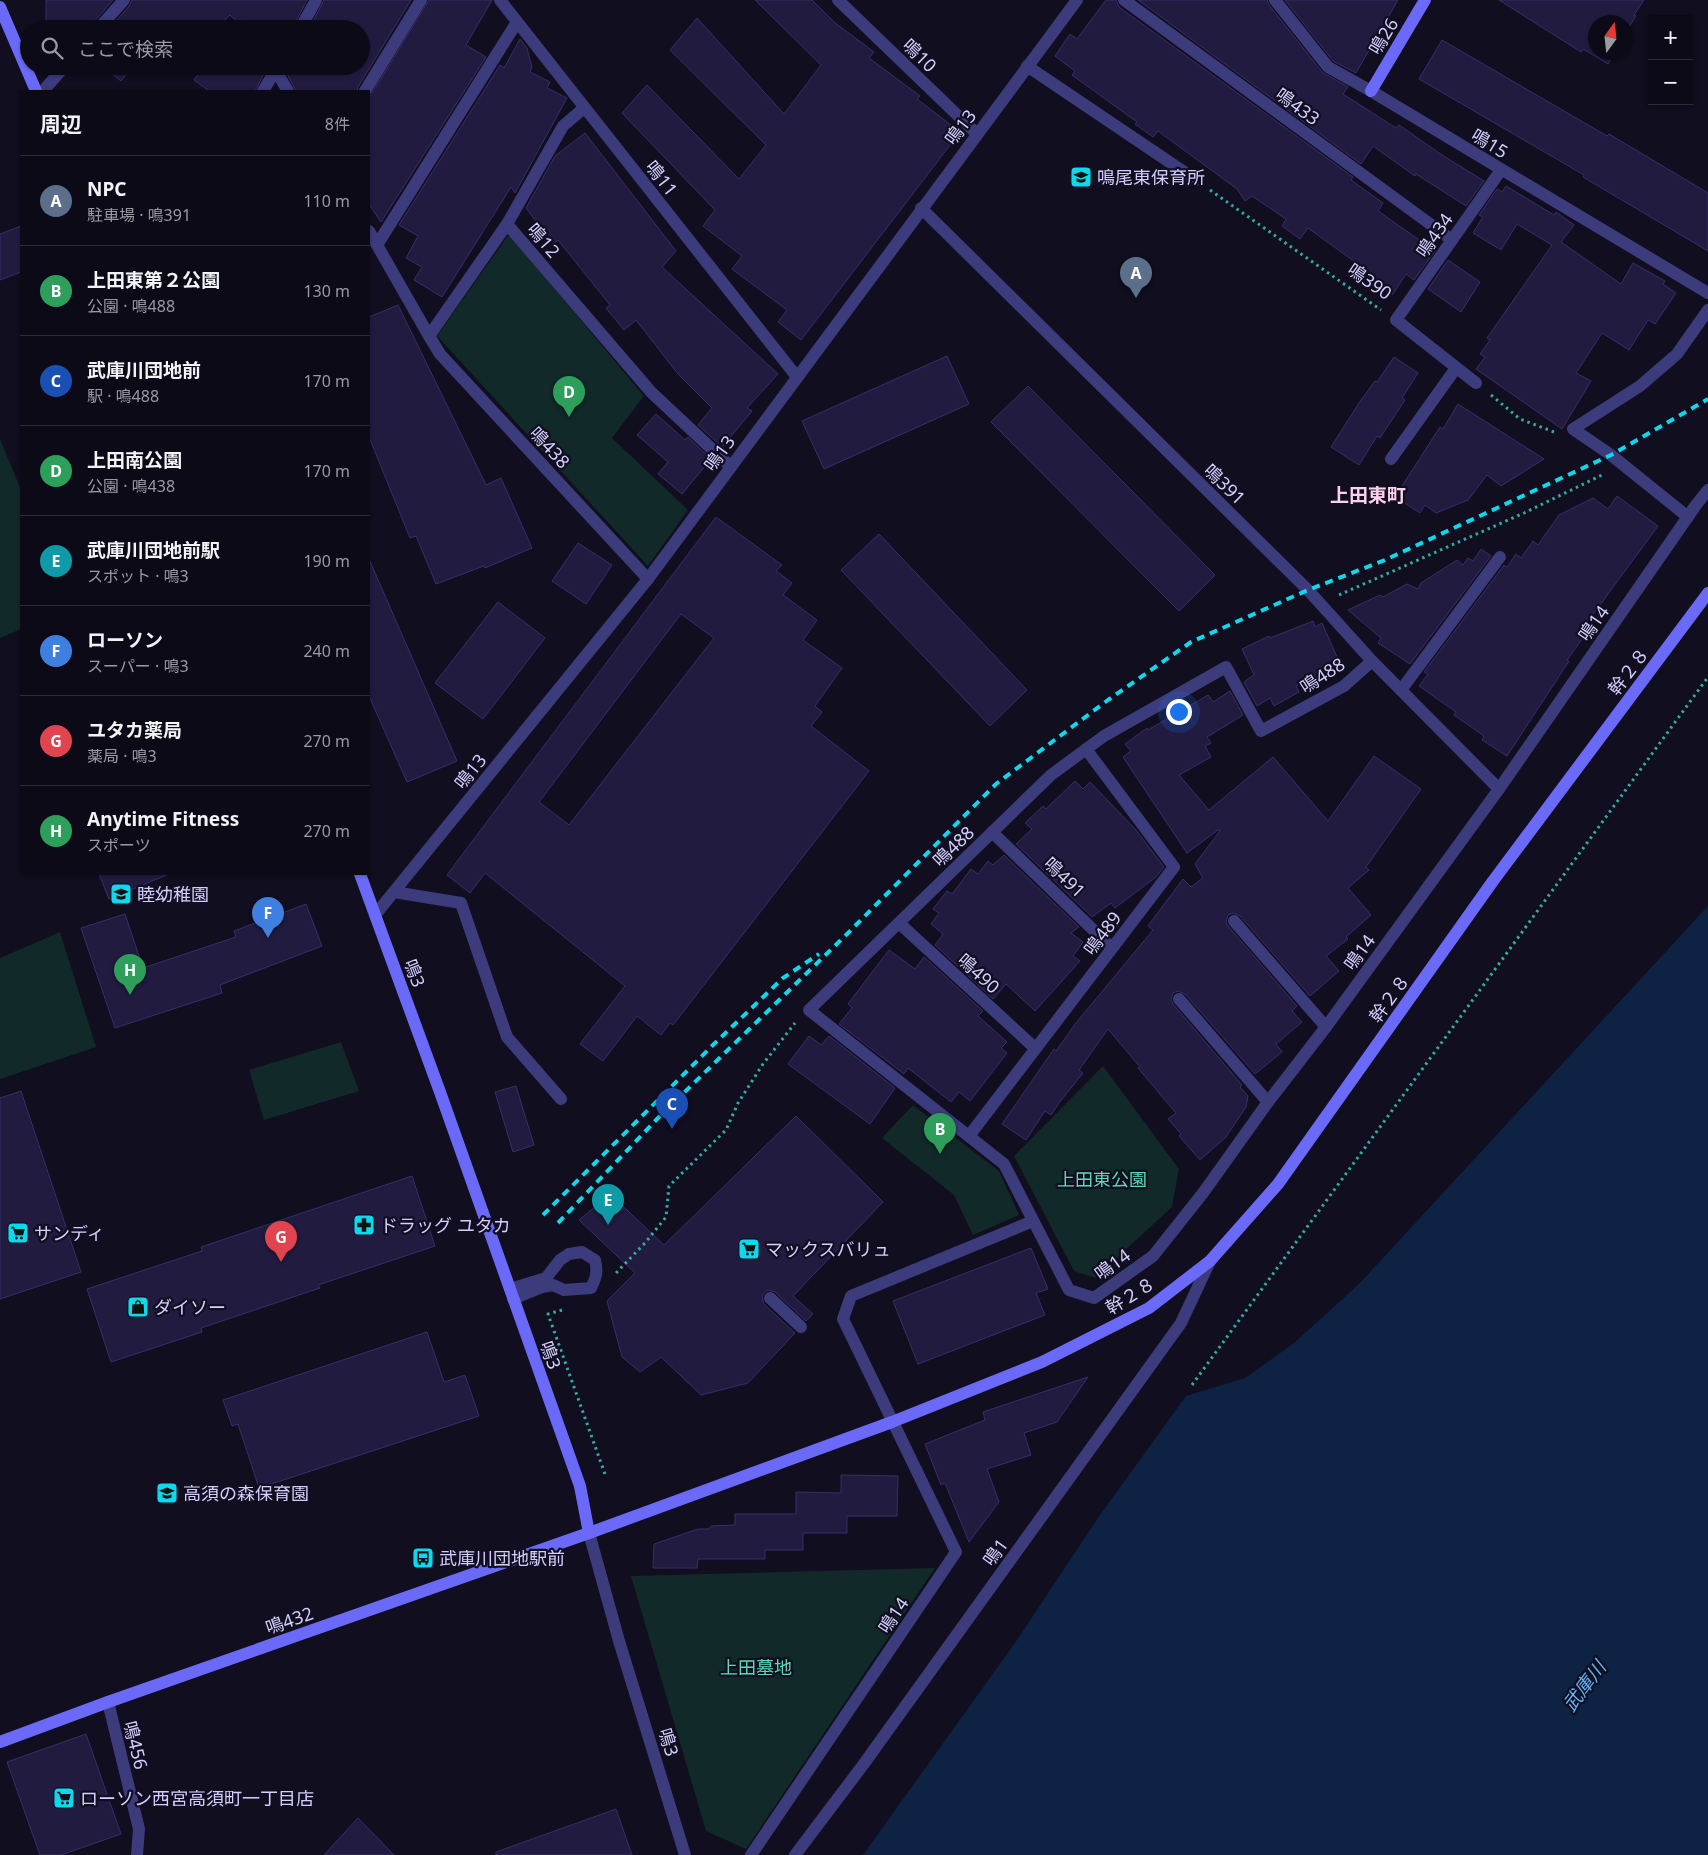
<!DOCTYPE html>
<html lang="ja">
<meta charset="utf-8">
<style>
body{margin:0;font-family:"Noto Sans","Noto Sans JP",sans-serif;background:#1a1824;color:#f1f3f6}
.controls{position:absolute;right:15px;top:15px;display:grid;overflow:hidden;border-radius:0px;box-shadow:0 1px 4px #0004}
.controls button{width:45px;height:45px;display:grid;place-items:center;padding:0;border:0;border-bottom:1px solid #2c2b36;background:#0c0a17;color:#f1f3f6;font:25px sans-serif}
.compass{position:absolute;left:1588px;top:15px;width:45px;height:45px;border-radius:50%;background:#0c0a17;box-shadow:0 1px 4px #0004;rotate:15deg}
.you{position:absolute;left:1178px;top:711px;width:18px;height:18px;margin:-12px;border:4px solid #fff;border-radius:50%;background:#1a73e8;box-shadow:0 0 0 8px #1a73e833}
.badge{display:grid;place-items:center;width:32px;height:32px;border-radius:50%;background:#8c9099;color:#fff;font-size:16px;font-weight:700}
.pin{position:absolute;translate:-50% -41px;filter:drop-shadow(0 1px 2px #0008)}
.pin::after{content:'';position:absolute;top:26px;width:18px;height:15px;background:inherit;clip-path:polygon(0 0,100% 0,50% 100%)}
.list{margin:0;padding:0;list-style:none}
h2{display:flex;justify-content:space-between;align-items:center;height:65px;margin:0;padding:0 20px;font-size:21px}
h2 small{font-size:16px;font-weight:400;color:#9a9aa1}
.list li{display:grid;grid-template-columns:32px 1fr auto;gap:15px;align-items:center;box-sizing:border-box;height:90px;padding:0 20px;border-top:1px solid #2c2b36}
.list b{display:block;font-size:19px;white-space:nowrap}
.list p{margin:0;font-size:16px;white-space:nowrap;color:#9a9aa1}
.list em{font-size:16px;font-style:normal;color:#9a9aa1}
.icon{flex:none;width:28px;height:28px;fill:none;stroke:currentColor;stroke-width:2;stroke-linecap:round;stroke-linejoin:round}
.map{position:relative;flex:none;width:1708px;height:1855px;overflow:hidden}
.search{position:absolute;background:#0c0a17;box-shadow:0 1px 4px #0004;left:20px;top:20px;width:350px;height:55px;display:flex;align-items:center;gap:12px;box-sizing:border-box;padding:0 18px;border-radius:28px;color:#9a9aa1;font-size:19px}
.panel{position:absolute;background:#0c0a17;box-shadow:0 1px 4px #0004;left:20px;top:90px;width:350px;height:785px;border-radius:0px}
.map>svg:first-child{display:block}
.green{fill:#112928}
.water{fill:#0e2343}
.building{fill:#211b3f;stroke:#392e6a;fill-rule:evenodd}
.lines{fill:none;stroke-linecap:round;stroke-linejoin:round}
.path{stroke:#34aba2;stroke-width:3;stroke-dasharray:2.5 4;stroke-linecap:butt}
.lane{stroke:#3c3b7c;stroke-width:12}
.street{stroke:#3c3b7c;stroke-width:12}
.secondary{stroke:#6b6af8;stroke-width:12}
.rail{stroke:#0cd9eb;stroke-width:4;stroke-dasharray:8 6;stroke-linecap:butt}
.labels{text-anchor:middle;dominant-baseline:central;stroke-width:4.5;stroke-linejoin:round;paint-order:stroke}
.street-label{font-size:18px;fill:#d3cefd;stroke:#100e1f}
.poi-label{font-size:18px;fill:#d3cefd;stroke:#100e1f;text-anchor:start}
.park-label{font-size:18px;fill:#5fd8b8;stroke:#100e1f}
.neighbourhood-label{font-size:19px;font-weight:bold;fill:#fdd0ed;stroke:#100e1f}
.water-label{font-size:19px;font-style:italic;fill:#62b5f7;stroke:#100e1f}
</style>
<div class="map">
<svg width="1708" height="1855" viewBox="0 0 1708 1855">
<rect width="100%" height="100%" fill="#100e1f"/>
<g class="green">
<polygon points="509,234 644,396 612,438 688,510 648,566 437,336"/>
<polygon points="0,439 21,490 21,629 0,638"/>
<polygon points="60,932 96,1047 0,1079 0,958"/>
<polygon points="341,1042 359,1091 264,1120 249,1070"/>
<polygon points="1103,1066 1179,1169 1172,1207 1095,1278 1074,1271 1014,1156"/>
<polygon points="913,1105 999,1171 1019,1215 973,1235 954,1195 882,1138"/>
<polygon points="935,1568 746,1849 706,1831 631,1576"/>
</g>
<polygon class="water" points="1708,906 1708,1855 863,1855 1017,1640 1100,1515 1186,1396 1245,1378 1294,1343 1359,1284"/>
<g class="building">
<polygon points="46,0 113,0 92,24 90,29 52,29 46,22"/>
<polygon points="132,0 307,0 292,29 258,29 245,20 240,25 230,15 216,29 109,29 130,5"/>
<polygon points="324,0 411,0 358,87 357,91 296,91 285,70 286,66 361,66 361,29 309,29"/>
<polygon points="429,0 492,0 466,45 486,57 381,222 369,204 369,98"/>
<polygon points="755,0 812,0 834,22 874,52 869,58 920,96 917,99 960,132 801,340 778,322 787,310 732,269 742,256 703,226 715,210 622,113 647,85 739,179 766,145 670,50 697,18 784,114 821,65"/>
<polygon points="1106,0 1116,0 1119,7 1353,177 1351,180 1383,203 1378,211 1435,251 1414,280 1406,274 1392,295 1359,272 1362,267 1308,228 1300,239 1282,226 1286,219 1252,196 1245,201 1237,189 1158,131 1153,137 1135,124 1137,122 1072,75 1075,71 1055,56 1070,34 1077,39"/>
<polygon points="1138,0 1267,0 1269,5 1322,72 1348,87 1343,94 1396,128 1399,125 1442,155 1484,181 1466,206 1416,174 1415,176 1373,146 1361,164"/>
<polygon points="1285,0 1398,0 1356,73 1333,61"/>
<polygon points="1499,0 1644,0 1634,15 1636,16 1627,30 1629,31 1626,36 1626,22 1596,22 1596,52 1615,52 1608,64 1583,49 1581,52"/>
<polygon points="520,39 527,48 532,67 530,72 550,82 547,88 567,98 515,193 511,187 442,297 414,280 422,267 406,258 418,236 399,225 500,65 504,68"/>
<polygon points="1442,40 1607,136 1609,134 1708,193 1708,251 1583,177 1584,175 1419,79"/>
<polygon points="102,66 133,66 121,81"/>
<polygon points="204,66 268,66 255,91 209,91 194,80"/>
<polygon points="585,133 676,251 662,267 778,374 747,408 752,411 722,447 698,425 712,408 678,374 636,320 624,330 606,308 610,305 558,240 553,244 526,208 555,156"/>
<polygon points="1506,186 1554,215 1556,212 1574,225 1561,242 1621,284 1633,263 1665,281 1663,284 1676,293 1655,324 1648,320 1629,350 1602,333 1576,373 1591,381 1562,429 1476,369 1485,357 1480,354 1490,340 1487,338 1552,245 1517,224 1501,250 1473,233 1483,217 1479,215 1497,189 1502,192"/>
<polygon points="21,226 21,272 0,280 0,234"/>
<polygon points="1448,260 1480,282 1461,312 1428,289"/>
<polygon points="398,305 486,485 501,478 532,548 485,568 484,566 436,584 416,536 410,538 369,437 369,317"/>
<polygon points="947,356 969,404 824,469 802,421"/>
<polygon points="1394,357 1418,373 1402,398 1405,400 1380,438 1377,436 1359,465 1331,447 1359,403 1375,381 1377,382"/>
<polygon points="1028,386 1215,575 1179,611 991,422"/>
<polygon points="1458,404 1544,459 1501,486 1487,475 1468,500 1436,513 1425,505 1420,513 1395,497 1440,427 1443,429"/>
<polygon points="656,414 685,440 688,437 711,459 682,494 658,474 668,462 637,435"/>
<polygon points="1617,496 1658,526 1580,632 1585,635 1567,660 1569,661 1507,756 1482,740 1484,736 1454,715 1456,712 1419,686 1428,674 1424,672 1504,565 1507,567 1516,554 1521,558 1533,541 1538,545 1559,515 1593,498 1608,509"/>
<path d="M716,517L782,565L776,571L792,583L783,595L817,620L803,640L842,668L815,706L822,712L811,726L869,771L673,1025L670,1023L661,1035L637,1016L603,1061L580,1044L625,986L485,873L470,893L447,875ZM681,614L714,638L569,825L539,802Z"/>
<polygon points="879,534 1027,690 990,726 841,570"/>
<polygon points="578,543 612,565 586,604 552,581"/>
<polygon points="1481,549 1491,556 1410,664 1378,643 1381,638 1348,610 1380,595 1383,597 1407,584 1418,589 1421,583 1457,560 1463,565 1468,558 1473,561"/>
<polygon points="369,559 457,761 407,782 369,696"/>
<polygon points="498,602 545,638 483,719 435,683"/>
<polygon points="1313,621 1315,627 1322,623 1341,666 1296,686 1299,692 1274,706 1270,698 1257,706 1244,682 1254,675 1242,649 1269,636 1270,638"/>
<polygon points="1230,691 1243,715 1207,737 1211,743 1205,746 1211,757 1179,775 1209,810 1273,757 1328,821 1374,756 1421,789 1366,867 1369,870 1348,888 1371,915 1346,937 1348,939 1326,956 1339,971 1310,996 1240,916 1233,913 1228,915 1226,922 1228,926 1297,1006 1292,1011 1302,1022 1276,1044 1282,1052 1255,1074 1185,994 1178,991 1173,993 1171,1000 1173,1004 1242,1085 1240,1087 1248,1096 1246,1107 1226,1137 1200,1160 1179,1136 1181,1134 1168,1119 1176,1113 1138,1068 1140,1067 1108,1029 1079,1070 1083,1073 1059,1103 1051,1115 1045,1111 1026,1140 1002,1124 1054,1049 1056,1051 1076,1023 1153,930 1148,926 1183,879 1191,887 1203,878 1195,864 1220,831 1218,830 1187,853 1123,757 1131,751 1125,744 1147,728 1148,730 1208,695 1213,702"/>
<polygon points="1075,781 1083,789 1090,782 1136,830 1164,867 1156,877 1115,908 1111,903 1092,917 1016,844 1032,829 1025,823 1043,806 1046,809"/>
<polygon points="1004,855 1079,927 1071,933 1083,942 1073,956 1080,961 1035,1011 1006,984 993,999 935,945 943,934 931,924 939,913 933,909 947,891 952,894 971,869 978,874 988,861 993,865"/>
<polygon points="99,874 169,874 109,899"/>
<polygon points="306,904 322,946 220,985 222,993 115,1028 81,928 125,914 143,968 236,937 234,931"/>
<polygon points="889,950 915,969 924,957 983,1011 978,1016 1007,1042 1001,1048 1007,1053 970,1101 959,1092 951,1102 908,1068 904,1074 839,1024 852,1008 848,1004"/>
<polygon points="809,1036 821,1045 829,1036 895,1088 870,1124 788,1064"/>
<polygon points="516,1086 534,1145 513,1152 495,1092"/>
<polygon points="21,1091 81,1272 0,1299 0,1098"/>
<polygon points="796,1116 883,1202 793,1296 813,1314 806,1321 775,1292 768,1290 764,1293 762,1297 764,1304 795,1333 748,1383 701,1395 661,1357 640,1372 622,1357 607,1301 635,1273 579,1220 610,1194 664,1245"/>
<polygon points="412,1176 435,1246 318,1285 320,1288 201,1328 202,1332 111,1362 87,1289 202,1251 201,1247"/>
<polygon points="1031,1248 1048,1289 1036,1293 1045,1315 918,1364 893,1301"/>
<polygon points="427,1332 444,1382 465,1375 479,1416 259,1488 238,1424 232,1426 223,1400"/>
<polygon points="1088,1377 1057,1422 1024,1433 1031,1455 987,1469 999,1502 969,1542 945,1483 941,1485 925,1444 985,1420 983,1412"/>
<polygon points="841,1475 898,1476 897,1516 847,1516 847,1533 803,1533 803,1550 765,1550 765,1559 698,1559 697,1568 653,1568 654,1544 698,1529 709,1529 711,1526 735,1525 735,1514 796,1514 796,1492 841,1493"/>
<polygon points="86,1734 121,1834 61,1855 40,1855 7,1762"/>
<polygon points="616,1809 632,1855 496,1855 496,1852"/>
<polygon points="358,1818 394,1855 324,1855"/>
</g>
<g class="lines">
<g class="path">
<polyline points="1210,190 1381,310"/>
<polyline points="1491,395 1520,419 1554,432"/>
<polyline points="1339,595 1524,513 1604,474"/>
<polyline points="616,1273 645,1243 666,1217 669,1186 726,1130 738,1103 763,1064 795,1023"/>
<polyline points="562,1310 548,1314 606,1477"/>
<polyline points="1192,1385 1708,677"/>
</g>
<g class="lane">
<polyline points="1401,690 1500,557"/>
<polyline points="394,892 461,903 507,1037 561,1099"/>
<polyline points="1234,921 1326,1027"/>
<polyline points="1179,999 1268,1102"/>
<path d="M510,1289L546,1278L560,1260L569,1254L582,1252L595,1260C598,1272 596,1278 591,1288L564,1290L553,1285L542,1287L513,1299"/>
<polyline points="770,1298 801,1327"/>
</g>
<g class="street">
<polyline points="500,0 797,377"/>
<polyline points="838,0 977,134"/>
<polyline points="1124,0 1452,240"/>
<polyline points="1275,0 1328,67 1371,91 1708,293"/>
<polyline points="98,29 124,0"/>
<polyline points="300,29 316,0"/>
<polyline points="1027,66 1196,180"/>
<polyline points="276,71 288,91"/>
<polyline points="43,91 65,66"/>
<polyline points="263,91 278,66"/>
<polyline points="365,91 421,0"/>
<polyline points="921,208 1308,590 1372,661 1499,789"/>
<polyline points="507,224 563,126 584,108"/>
<polyline points="369,231 429,336 507,224 651,392 731,467"/>
<polyline points="377,245 517,22"/>
<polyline points="429,336 440,354 648,579"/>
<polyline points="1476,383 1396,320 1501,170"/>
<polyline points="1391,459 1456,368"/>
<polyline points="1688,517 1611,455 1573,429 1640,386 1677,354 1708,310"/>
<polyline points="1372,661 1344,686 1261,731 1226,667 1104,736 1051,775 809,1010 1004,1164 1069,1290 1094,1298 1153,1256 1203,1193 1268,1102 1326,1027 1499,789 1696,505 1708,490"/>
<polyline points="992,832 1112,948"/>
<polyline points="375,915 648,579 1077,0"/>
<polyline points="899,923 1035,1048"/>
<polyline points="969,1136 1174,867 1086,749"/>
<polyline points="589,1533 619,1641 685,1855"/>
<polyline points="108,1702 139,1829 137,1855"/>
<polyline points="751,1855 956,1552 843,1319 851,1296 1033,1221"/>
<polyline points="795,1855 863,1765 1181,1323 1210,1261"/>
</g>
<g class="secondary">
<polyline points="0,7 36,91"/>
<polyline points="1371,91 1425,0"/>
<polyline points="360,874 440,1092 580,1486 589,1533"/>
<polyline points="0,1742 108,1702 589,1533 892,1422 1042,1362 1149,1308 1210,1261 1278,1184 1493,881 1708,593"/>
</g>
<g class="rail">
<polyline points="543,1215 714,1044 783,978 819,954"/>
<polyline points="558,1223 659,1117 846,935 996,784 1108,700 1191,642 1308,590 1385,560 1611,455 1708,399"/>
</g>
</g>
<defs>
<g id="school-square" transform="scale(1.125)"><rect x="-9" y="-9" width="18" height="18" rx="4" fill="#0cd9eb" stroke="#100e1f"/><path d="M0-5L7-2L0 1L-7-2ZM-4 1L0 2.5L4 1V4Q0 6-4 4Z" fill="#111"/></g>
<g id="pharmacy-square" transform="scale(1.125)"><rect x="-9" y="-9" width="18" height="18" rx="4" fill="#0cd9eb" stroke="#100e1f"/><path d="M-2-6h4v4h4v4h-4v4h-4v-4h-4v-4h4Z" fill="#111"/></g>
<g id="supermarket-square" transform="scale(1.125)"><rect x="-9" y="-9" width="18" height="18" rx="4" fill="#0cd9eb" stroke="#100e1f"/><path d="M-6-5.5h2.5l.6 2H6L4.5 2H-2.5L-4.4-4H-6ZM-1.5 3.2a1.3 1.3 0 1 0 .1 0ZM3 3.2a1.3 1.3 0 1 0 .1 0Z" fill="#111"/></g>
<g id="shop-square" transform="scale(1.125)"><rect x="-9" y="-9" width="18" height="18" rx="4" fill="#0cd9eb" stroke="#100e1f"/><path d="M-5-2.5h2.3a2.7 3.5 0 0 1 5.4 0H5L5.5 6h-11ZM-1.5-2.5h3a1.5 2.3 0 0 0-3 0Z" fill="#111"/></g>
<g id="bus-square" transform="scale(1.125)"><rect x="-9" y="-9" width="18" height="18" rx="4" fill="#0cd9eb" stroke="#100e1f"/><path d="M-5-6H5V4H4V6H2V4H-2V6H-4V4H-5ZM-3.5-4V0h7V-4ZM-3.5 1.2v1.5H-2V1.2ZM2 1.2v1.5H3.5V1.2Z" fill="#111"/></g>
</defs>
<g fill-rule="evenodd">
<use href="#school-square" x="1081" y="177"/>
<use href="#school-square" x="121" y="894"/>
<use href="#pharmacy-square" x="364" y="1225"/>
<use href="#supermarket-square" x="18" y="1233"/>
<use href="#supermarket-square" x="749" y="1249"/>
<use href="#shop-square" x="138" y="1307"/>
<use href="#school-square" x="167" y="1493"/>
<use href="#bus-square" x="423" y="1558"/>
<use href="#supermarket-square" x="64" y="1798"/>
</g>
<g class="labels">
<g class="street-label">
<text transform="translate(1383 36) rotate(-59)">鳴26</text>
<text transform="translate(920 55) rotate(44)">鳴10</text>
<text transform="translate(1298 106) rotate(36)">鳴433</text>
<text transform="translate(960 127) rotate(-53)">鳴13</text>
<text transform="translate(1490 143) rotate(31)">鳴15</text>
<text transform="translate(662 178) rotate(52)">鳴11</text>
<text transform="translate(1434 235) rotate(-55)">鳴434</text>
<text transform="translate(544 240) rotate(49)">鳴12</text>
<text transform="translate(1370 281) rotate(35)">鳴390</text>
<text transform="translate(550 447) rotate(47)">鳴438</text>
<text transform="translate(719 453) rotate(-54)">鳴13</text>
<text transform="translate(1225 484) rotate(44)">鳴391</text>
<text transform="translate(1593 623) rotate(-55)">鳴14</text>
<text transform="translate(1628 671) rotate(-53)">幹２８</text>
<text transform="translate(1322 675) rotate(-33)">鳴488</text>
<text transform="translate(470 771) rotate(-51)">鳴13</text>
<text transform="translate(953 846) rotate(-44)">鳴488</text>
<text transform="translate(1065 877) rotate(44)">鳴491</text>
<text transform="translate(1102 933) rotate(-53)">鳴489</text>
<text transform="translate(1359 952) rotate(-54)">鳴14</text>
<text transform="translate(415 973) rotate(69)">鳴3</text>
<text transform="translate(979 973) rotate(42)">鳴490</text>
<text transform="translate(1389 998) rotate(-54)">幹２８</text>
<text transform="translate(1112 1264) rotate(-36)">鳴14</text>
<text transform="translate(1130 1295) rotate(-31)">幹２８</text>
<text transform="translate(551 1355) rotate(70)">鳴3</text>
<text transform="translate(995 1552) rotate(-54)">鳴1</text>
<text transform="translate(893 1615) rotate(-56)">鳴14</text>
<text transform="translate(289 1620) rotate(-19)">鳴432</text>
<text transform="translate(669 1742) rotate(73)">鳴3</text>
<text transform="translate(136 1745) rotate(76)">鳴456</text>
</g>
<g class="poi-label">
<text x="1097" y="177">鳴尾東保育所</text>
<text x="137" y="894">睦幼稚園</text>
<text x="380" y="1225">ドラッグ ユタカ</text>
<text x="34" y="1233">サンディ</text>
<text x="765" y="1249">マックスバリュ</text>
<text x="154" y="1307">ダイソー</text>
<text x="183" y="1493">高須の森保育園</text>
<text x="439" y="1558">武庫川団地駅前</text>
<text x="80" y="1798">ローソン西宮高須町一丁目店</text>
</g>
<g class="park-label">
<text x="1102" y="1179">上田東公園</text>
<text x="756" y="1667">上田墓地</text>
</g>
<g class="neighbourhood-label">
<text x="1368" y="495">上田東町</text>
</g>
<g class="water-label">
<text transform="translate(1584 1686) rotate(-53)">武庫川</text>
</g>
</g>
</svg>
<div class="controls">
<button>+</button>
<button>−</button>
</div>
<svg class="compass" viewBox="-18 -18 36 36"><path d="M0-13l5 13h-10z" fill="#e53935"/><path d="M0 13l5-13h-10z" fill="#9a9aa1"/></svg>
<div class="you"></div>
<div class="pin badge" style="left:1136px;top:298px;background:#5c6f8a">A</div>
<div class="pin badge" style="left:940px;top:1154px;background:#2e9e5b">B</div>
<div class="pin badge" style="left:672px;top:1129px;background:#1a4fb4">C</div>
<div class="pin badge" style="left:569px;top:417px;background:#2e9e5b">D</div>
<div class="pin badge" style="left:608px;top:1225px;background:#0f9aa8">E</div>
<div class="pin badge" style="left:268px;top:938px;background:#3f7fe0">F</div>
<div class="pin badge" style="left:281px;top:1262px;background:#e0444e">G</div>
<div class="pin badge" style="left:130px;top:995px;background:#2e9e5b">H</div>
<div class="search"><svg class="icon" aria-label="search" viewBox="0 0 24 24"><circle cx="10" cy="10" r="6"/><path d="M15 15l6 6"/></svg>ここで検索</div>
<section class="panel">
<h2>周辺<small>8件</small></h2>
<ul class="list">
<li><span class="badge" style="background:#5c6f8a">A</span><div><b>NPC</b><p>駐車場 · 鳴391</p></div><em>110 m</em></li>
<li><span class="badge" style="background:#2e9e5b">B</span><div><b>上田東第２公園</b><p>公園 · 鳴488</p></div><em>130 m</em></li>
<li><span class="badge" style="background:#1a4fb4">C</span><div><b>武庫川団地前</b><p>駅 · 鳴488</p></div><em>170 m</em></li>
<li><span class="badge" style="background:#2e9e5b">D</span><div><b>上田南公園</b><p>公園 · 鳴438</p></div><em>170 m</em></li>
<li><span class="badge" style="background:#0f9aa8">E</span><div><b>武庫川団地前駅</b><p>スポット · 鳴3</p></div><em>190 m</em></li>
<li><span class="badge" style="background:#3f7fe0">F</span><div><b>ローソン</b><p>スーパー · 鳴3</p></div><em>240 m</em></li>
<li><span class="badge" style="background:#e0444e">G</span><div><b>ユタカ薬局</b><p>薬局 · 鳴3</p></div><em>270 m</em></li>
<li><span class="badge" style="background:#2e9e5b">H</span><div><b>Anytime Fitness</b><p>スポーツ</p></div><em>270 m</em></li>
</ul>
</section>
</div>
